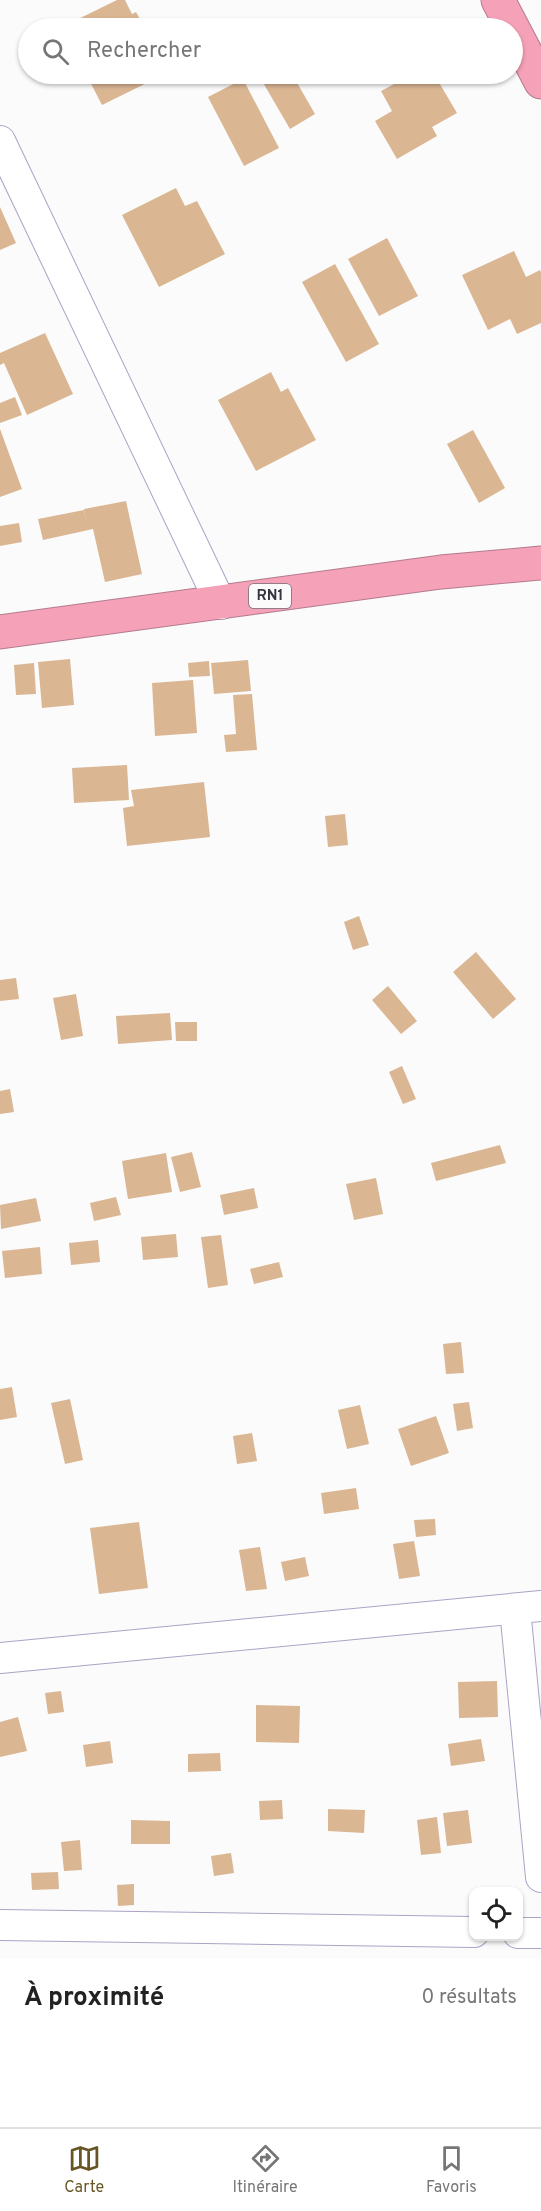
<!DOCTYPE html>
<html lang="fr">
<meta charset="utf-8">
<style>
body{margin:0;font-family:Overpass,sans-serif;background:#f2f2f2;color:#222}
.controls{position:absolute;right:18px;bottom:18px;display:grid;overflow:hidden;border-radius:12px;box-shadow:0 2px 4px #0004}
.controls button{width:54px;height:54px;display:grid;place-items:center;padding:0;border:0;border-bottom:2px solid #e0e0e0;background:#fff;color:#222;font:30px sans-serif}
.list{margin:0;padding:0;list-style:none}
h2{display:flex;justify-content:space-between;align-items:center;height:78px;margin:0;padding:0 24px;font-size:26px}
h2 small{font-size:20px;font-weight:400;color:#767676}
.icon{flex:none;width:33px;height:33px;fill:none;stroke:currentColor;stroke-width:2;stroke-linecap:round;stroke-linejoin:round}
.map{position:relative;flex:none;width:541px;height:1959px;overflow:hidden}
.search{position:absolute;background:#fff;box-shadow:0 2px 4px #0004;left:18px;right:18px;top:18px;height:66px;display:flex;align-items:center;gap:15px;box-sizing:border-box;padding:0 21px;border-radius:33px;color:#767676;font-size:22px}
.sheet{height:168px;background:#fff}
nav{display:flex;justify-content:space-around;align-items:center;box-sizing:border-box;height:84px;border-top:2px solid #e0e0e0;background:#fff;font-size:16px;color:#767676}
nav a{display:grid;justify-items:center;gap:3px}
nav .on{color:#675624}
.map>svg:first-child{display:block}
.building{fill:#dab693}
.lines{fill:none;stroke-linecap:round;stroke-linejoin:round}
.minor-casing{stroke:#aba3c5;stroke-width:32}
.highway-casing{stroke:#b37b8f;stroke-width:35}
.minor{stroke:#fff;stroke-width:30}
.highway{stroke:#f5a1b8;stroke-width:33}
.labels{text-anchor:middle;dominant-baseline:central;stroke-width:4.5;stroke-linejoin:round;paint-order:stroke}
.shield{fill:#fbfbfb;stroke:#72707a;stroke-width:1.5}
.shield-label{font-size:15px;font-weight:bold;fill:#383442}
</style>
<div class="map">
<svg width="541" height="1959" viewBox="0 0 541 1959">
<rect width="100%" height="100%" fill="#fbfbfb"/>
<g class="building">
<polygon points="117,0 125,0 132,14 136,12 145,28 60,28"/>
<polygon points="86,74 165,74 102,105"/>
<polygon points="258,74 292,74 315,114 290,129"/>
<polygon points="413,74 434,74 457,113 432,127 437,136 397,159 375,121 392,111 381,91"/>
<polygon points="243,79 279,148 244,166 208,97"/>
<polygon points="176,188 185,206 197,201 225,254 159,287 122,215"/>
<polygon points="0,207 16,243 0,250"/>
<polygon points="387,238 418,296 379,316 348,259"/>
<polygon points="514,251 526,277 540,270 541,273 541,323 517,334 510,319 488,330 462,275"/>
<polygon points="335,264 379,344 346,362 302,282"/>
<polygon points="45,333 73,394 27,415 4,363 0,365 0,353"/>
<polygon points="271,372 281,392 288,388 316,440 256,471 218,400"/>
<polygon points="15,397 22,415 0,423 0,403"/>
<polygon points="0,429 22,489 0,497"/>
<polygon points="473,430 505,488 479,503 447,444"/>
<polygon points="126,501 142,574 105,582 93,529 43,540 38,519 84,510 87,527 84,509"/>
<polygon points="19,523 22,542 0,546 0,526"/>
<polygon points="70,659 74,705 42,708 38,662"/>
<polygon points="248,660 251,691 214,694 211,663"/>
<polygon points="209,661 210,676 189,677 188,663"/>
<polygon points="34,663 36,694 16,695 14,665"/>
<polygon points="193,680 197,733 155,736 152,683"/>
<polygon points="252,694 257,750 226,752 224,735 236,734 233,695"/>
<polygon points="127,765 129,800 74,803 72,768"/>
<polygon points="204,782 210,837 127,846 123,808 134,806 131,790"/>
<polygon points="345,814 348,845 328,847 325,816"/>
<polygon points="359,916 369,945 353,950 344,922"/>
<polygon points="476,952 516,999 493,1019 453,972"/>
<polygon points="16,978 19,999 0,1001 0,980"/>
<polygon points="388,986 417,1021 401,1034 372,1000"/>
<polygon points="76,994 83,1036 61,1040 53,998"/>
<polygon points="170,1013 172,1040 118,1044 116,1016"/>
<polygon points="175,1022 197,1022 197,1041 176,1041"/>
<polygon points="402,1066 416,1099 403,1104 389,1072"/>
<polygon points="10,1089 14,1112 0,1114 0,1091"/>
<polygon points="500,1145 506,1163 436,1181 431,1163"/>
<polygon points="192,1152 201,1187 180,1192 171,1157"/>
<polygon points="166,1153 172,1192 128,1199 122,1161"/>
<polygon points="376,1178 383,1214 354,1220 346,1184"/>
<polygon points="254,1188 258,1208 224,1215 220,1195"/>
<polygon points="116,1197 121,1215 94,1221 90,1203"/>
<polygon points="36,1198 41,1221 1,1229 0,1205"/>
<polygon points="176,1234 178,1257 143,1260 141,1237"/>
<polygon points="221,1235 228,1285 208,1288 201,1237"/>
<polygon points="98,1240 100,1262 71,1265 69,1243"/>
<polygon points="40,1247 42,1274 5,1278 2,1251"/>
<polygon points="279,1262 283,1277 254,1284 250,1269"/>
<polygon points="461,1342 464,1373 446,1374 443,1344"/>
<polygon points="12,1387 17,1417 0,1420 0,1389"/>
<polygon points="70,1399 83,1460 65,1464 51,1403"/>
<polygon points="469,1402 473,1428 457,1431 453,1404"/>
<polygon points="360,1405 369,1444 347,1449 338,1410"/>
<polygon points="436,1416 449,1453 411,1466 398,1429"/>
<polygon points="252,1433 257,1461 237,1464 233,1436"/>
<polygon points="356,1488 359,1509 324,1514 321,1493"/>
<polygon points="435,1519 436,1535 416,1537 414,1520"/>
<polygon points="139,1522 148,1588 99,1594 90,1528"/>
<polygon points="414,1541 420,1576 399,1579 393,1544"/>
<polygon points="260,1547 267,1589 246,1591 239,1550"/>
<polygon points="305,1557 309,1576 285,1581 281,1562"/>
<polygon points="497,1681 498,1717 459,1718 458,1682"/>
<polygon points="61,1691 64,1712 48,1714 45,1693"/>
<polygon points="256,1705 300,1706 299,1743 256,1742"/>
<polygon points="18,1717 27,1751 0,1757 0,1722"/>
<polygon points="481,1739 485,1761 451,1766 448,1744"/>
<polygon points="110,1741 113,1763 86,1767 83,1745"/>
<polygon points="220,1753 221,1771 188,1772 188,1754"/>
<polygon points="282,1800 283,1819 260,1820 259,1801"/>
<polygon points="328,1809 365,1810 364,1833 328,1831"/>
<polygon points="468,1810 472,1843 447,1846 443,1813"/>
<polygon points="437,1817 441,1853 421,1855 417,1820"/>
<polygon points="131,1820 170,1821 170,1844 131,1844"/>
<polygon points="80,1840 82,1870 64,1871 61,1842"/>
<polygon points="231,1853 234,1873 214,1876 211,1856"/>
<polygon points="58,1872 59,1889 32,1890 31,1873"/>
<polygon points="134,1884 134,1905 118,1906 117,1885"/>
</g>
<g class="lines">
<g class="minor-casing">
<g id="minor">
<polyline points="0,141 221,604"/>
<polyline points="515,1609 541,1877"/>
<polyline points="0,1658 541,1606"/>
<polyline points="0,1925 474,1932"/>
<polyline points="518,1933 541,1933"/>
</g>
</g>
<g class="highway-casing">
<g id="highway">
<polyline points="498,0 541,82"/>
<polyline points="0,632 441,572 541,563"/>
</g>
</g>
<use href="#minor" class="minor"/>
<use href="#highway" class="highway"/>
</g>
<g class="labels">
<rect class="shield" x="249" y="584" width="42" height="24" rx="4.5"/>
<g class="shield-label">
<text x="270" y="596">RN1</text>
</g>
</g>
</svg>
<div class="controls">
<button><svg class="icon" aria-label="locate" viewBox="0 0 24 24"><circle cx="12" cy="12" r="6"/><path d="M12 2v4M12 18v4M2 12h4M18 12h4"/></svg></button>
</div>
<div class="search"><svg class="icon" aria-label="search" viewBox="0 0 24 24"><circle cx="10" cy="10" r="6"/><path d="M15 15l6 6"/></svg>Rechercher</div>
</div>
<section class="sheet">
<h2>À proximité<small>0 résultats</small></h2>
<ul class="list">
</ul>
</section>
<nav>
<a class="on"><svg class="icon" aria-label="map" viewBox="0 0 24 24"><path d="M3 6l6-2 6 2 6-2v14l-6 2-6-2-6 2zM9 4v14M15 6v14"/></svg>Carte</a>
<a><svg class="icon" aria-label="directions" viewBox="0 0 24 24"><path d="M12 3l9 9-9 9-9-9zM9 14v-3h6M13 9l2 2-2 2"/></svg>Itinéraire</a>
<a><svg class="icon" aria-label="saved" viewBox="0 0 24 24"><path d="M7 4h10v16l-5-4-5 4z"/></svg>Favoris</a>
</nav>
